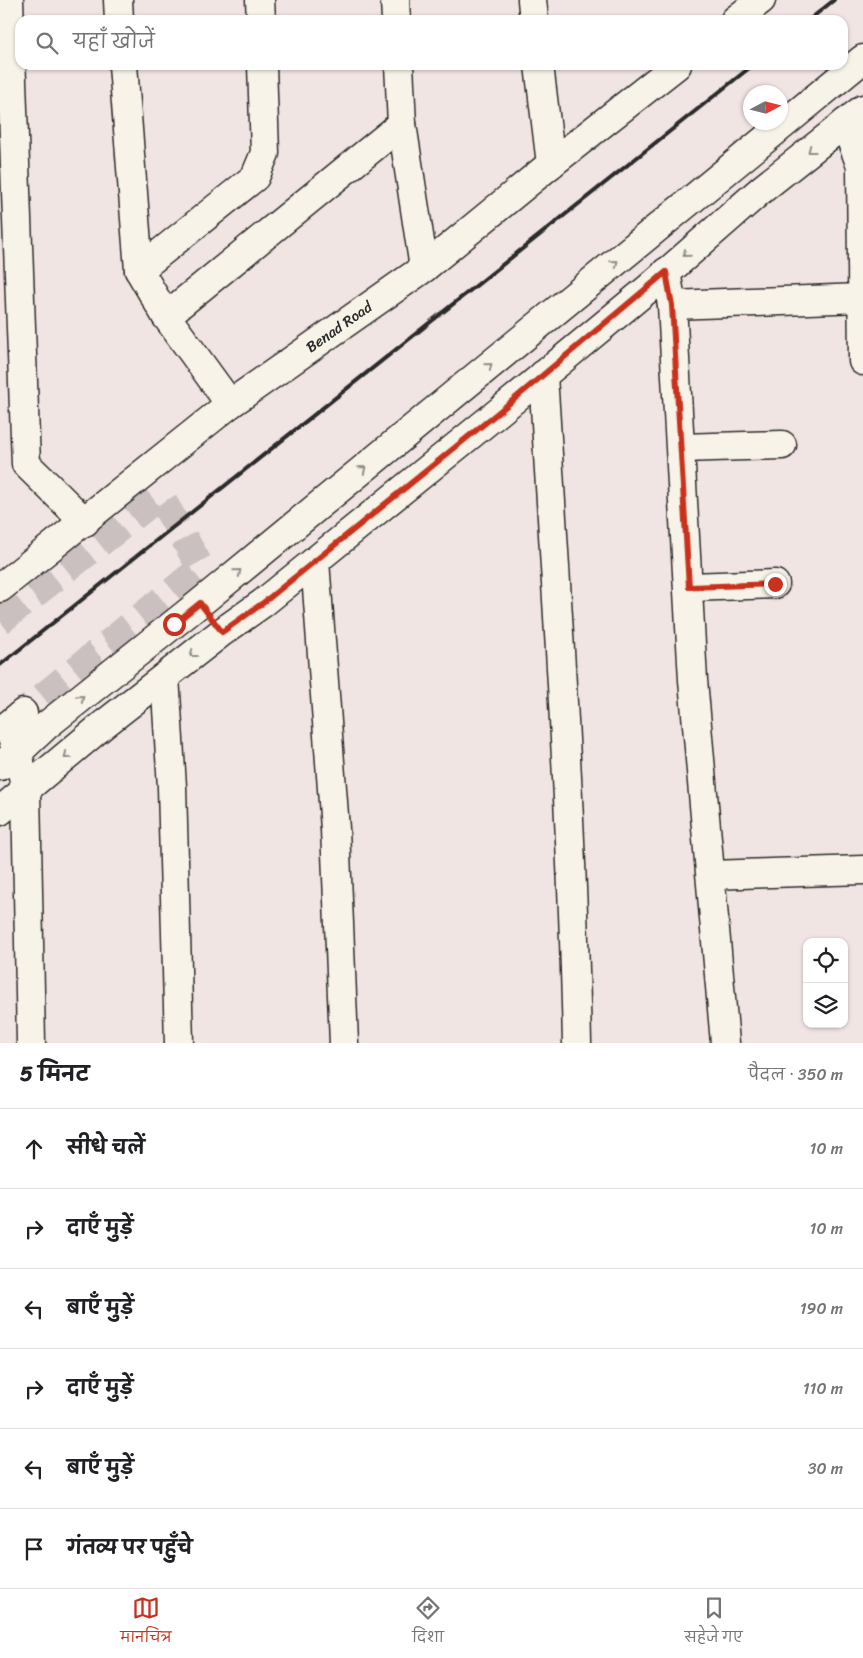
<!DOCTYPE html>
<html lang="hi">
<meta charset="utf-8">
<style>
body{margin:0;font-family:Sriracha,"Playpen Sans Deva",sans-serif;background:#f6f6f6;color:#202124}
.controls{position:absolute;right:15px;bottom:15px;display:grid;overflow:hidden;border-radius:10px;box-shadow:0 1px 4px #0004}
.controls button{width:45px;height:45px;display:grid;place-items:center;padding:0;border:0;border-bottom:1px solid #e0e0e0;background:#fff;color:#202124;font:25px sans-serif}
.compass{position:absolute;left:743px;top:85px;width:45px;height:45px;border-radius:50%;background:#fff;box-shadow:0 1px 4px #0004;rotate:83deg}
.stop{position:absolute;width:15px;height:15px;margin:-11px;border:4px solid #c8321e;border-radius:50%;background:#fff}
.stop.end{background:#c8321e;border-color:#fff;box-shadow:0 1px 5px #0008}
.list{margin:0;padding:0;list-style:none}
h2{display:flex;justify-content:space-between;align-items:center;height:65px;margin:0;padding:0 20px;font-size:21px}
h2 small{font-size:16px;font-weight:400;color:#757577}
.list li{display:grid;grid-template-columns:32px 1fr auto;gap:15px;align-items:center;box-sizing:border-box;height:80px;padding:0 20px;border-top:1px solid #e0e0e0}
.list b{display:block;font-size:19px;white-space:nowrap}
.list em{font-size:16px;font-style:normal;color:#757577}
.icon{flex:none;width:28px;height:28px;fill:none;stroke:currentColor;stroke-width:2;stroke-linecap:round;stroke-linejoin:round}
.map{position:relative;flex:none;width:863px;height:1043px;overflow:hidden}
.search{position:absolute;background:#fff;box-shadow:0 1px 4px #0004;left:15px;right:15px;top:15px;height:55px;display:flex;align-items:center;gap:12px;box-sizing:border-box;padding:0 18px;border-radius:15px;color:#757577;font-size:19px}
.sheet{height:545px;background:#fff}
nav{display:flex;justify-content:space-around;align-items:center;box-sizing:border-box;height:70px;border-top:1px solid #e0e0e0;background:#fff;font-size:14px;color:#757577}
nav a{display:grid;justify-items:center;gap:2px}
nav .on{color:#c8321e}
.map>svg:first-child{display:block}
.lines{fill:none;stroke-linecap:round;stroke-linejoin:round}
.minor-tunnel{stroke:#c9c0bf;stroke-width:28;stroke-dasharray:28 14;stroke-linecap:butt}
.minor-casing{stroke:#2b2b2b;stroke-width:31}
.major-casing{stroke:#2b2b2b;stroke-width:31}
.minor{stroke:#f7f3e8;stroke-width:28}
.major{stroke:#f7f3e8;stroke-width:28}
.rail{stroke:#2b2b2b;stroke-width:4}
.oneway{stroke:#918f8a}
.route{stroke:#c8321e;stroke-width:6}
.labels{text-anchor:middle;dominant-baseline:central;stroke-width:4;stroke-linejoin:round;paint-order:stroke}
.street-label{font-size:15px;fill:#2b2b2b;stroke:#f7f3e8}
</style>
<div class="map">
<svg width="863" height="1043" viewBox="0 0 863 1043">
<rect width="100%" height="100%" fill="#f1e5e4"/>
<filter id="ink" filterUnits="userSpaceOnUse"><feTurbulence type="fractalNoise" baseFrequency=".02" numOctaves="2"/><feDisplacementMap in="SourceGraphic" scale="10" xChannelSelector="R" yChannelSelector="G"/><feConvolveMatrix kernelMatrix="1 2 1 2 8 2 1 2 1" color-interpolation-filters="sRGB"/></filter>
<g filter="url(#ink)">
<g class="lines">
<polyline class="minor-tunnel" points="0,621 160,496 201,568 23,713"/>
<g class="minor-casing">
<g id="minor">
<polyline points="9,0 26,464 85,522"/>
<polyline points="118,0 119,20"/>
<polyline points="260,0 261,20"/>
<polyline points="395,0 396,20"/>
<polyline points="532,0 534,20"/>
<polyline points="123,65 139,270 166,316 230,404"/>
<polyline points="399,65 402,124 424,268"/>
<polyline points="539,65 551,164"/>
<polyline points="845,123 861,166 863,361"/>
<polyline points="139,270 255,177 265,153 262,65"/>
<polyline points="666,272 672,305 693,680 725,1043"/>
<polyline points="672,305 861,298"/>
<polyline points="166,316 402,124"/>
<path d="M543,375C557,598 572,820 577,1043"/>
<polyline points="681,448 782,445"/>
<polyline points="315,561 335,829 344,1043"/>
<polyline points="689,587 775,584"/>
<polyline points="165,677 172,787 179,1043"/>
<polyline points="23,713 7,726 18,752 26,791 31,1043"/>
<polyline points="711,875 863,870"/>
</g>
</g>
<g class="major-casing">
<g id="major">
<polyline points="735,20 761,0"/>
<polyline points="0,588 230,404 424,268 551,164 677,65"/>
<polyline points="0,766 18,752 47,725 200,603 863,59"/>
<polyline points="0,811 103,725 222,632 263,603 500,411 649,288 761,190 863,109"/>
</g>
</g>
<use href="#minor" class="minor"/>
<use href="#major" class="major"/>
<g class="rail">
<polyline points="809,20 834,0"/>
<polyline points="0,665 753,65"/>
</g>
</g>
<defs><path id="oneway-chevron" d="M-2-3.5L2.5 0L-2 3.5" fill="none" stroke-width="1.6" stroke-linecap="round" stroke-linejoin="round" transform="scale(1.25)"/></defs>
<g class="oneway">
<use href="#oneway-chevron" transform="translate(811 150) rotate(142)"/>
<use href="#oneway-chevron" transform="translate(686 254) rotate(139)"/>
<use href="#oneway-chevron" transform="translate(615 263) rotate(-39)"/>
<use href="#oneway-chevron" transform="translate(489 366) rotate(-39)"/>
<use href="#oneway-chevron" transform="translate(363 469) rotate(-39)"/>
<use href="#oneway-chevron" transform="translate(238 572) rotate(-39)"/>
<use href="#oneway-chevron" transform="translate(193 654) rotate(142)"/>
<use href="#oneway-chevron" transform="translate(81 698) rotate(-39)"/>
<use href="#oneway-chevron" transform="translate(67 756) rotate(140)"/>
</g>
</g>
<g class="lines" filter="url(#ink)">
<polyline class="route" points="174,624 200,603 222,632 263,603 500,411 666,272 672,305 689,587 775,584"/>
</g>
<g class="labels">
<g class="street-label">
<text transform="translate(339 327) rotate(-35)">Benad Road</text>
</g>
</g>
</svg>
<div class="controls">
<button><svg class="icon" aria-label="locate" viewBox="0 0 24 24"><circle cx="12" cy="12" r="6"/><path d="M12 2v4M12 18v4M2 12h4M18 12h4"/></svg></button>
<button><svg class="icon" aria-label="layers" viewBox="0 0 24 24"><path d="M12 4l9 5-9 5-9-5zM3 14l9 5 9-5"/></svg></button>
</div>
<svg class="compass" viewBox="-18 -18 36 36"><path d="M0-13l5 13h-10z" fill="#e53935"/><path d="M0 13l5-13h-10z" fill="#757577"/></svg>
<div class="stop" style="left:174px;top:624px"></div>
<div class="stop end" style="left:775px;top:584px"></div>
<div class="search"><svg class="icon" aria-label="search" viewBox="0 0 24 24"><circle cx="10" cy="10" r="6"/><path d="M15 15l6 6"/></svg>यहाँ खोजें</div>
</div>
<section class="sheet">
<h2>5 मिनट<small>पैदल · 350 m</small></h2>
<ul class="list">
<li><svg class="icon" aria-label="ahead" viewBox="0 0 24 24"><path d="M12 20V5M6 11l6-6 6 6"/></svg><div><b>सीधे चलें</b></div><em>10 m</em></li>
<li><svg class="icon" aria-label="right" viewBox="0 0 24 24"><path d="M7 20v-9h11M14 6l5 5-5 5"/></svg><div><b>दाएँ मुड़ें</b></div><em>10 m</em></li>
<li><svg class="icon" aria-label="left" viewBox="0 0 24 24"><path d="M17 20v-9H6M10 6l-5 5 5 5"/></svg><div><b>बाएँ मुड़ें</b></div><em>190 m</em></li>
<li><svg class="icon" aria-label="right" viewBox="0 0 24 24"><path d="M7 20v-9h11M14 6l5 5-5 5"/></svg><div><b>दाएँ मुड़ें</b></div><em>110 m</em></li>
<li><svg class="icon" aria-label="left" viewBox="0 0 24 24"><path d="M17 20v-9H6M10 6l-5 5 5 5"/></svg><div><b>बाएँ मुड़ें</b></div><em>30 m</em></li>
<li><svg class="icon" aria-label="arrive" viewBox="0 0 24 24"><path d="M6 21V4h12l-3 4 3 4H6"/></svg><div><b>गंतव्य पर पहुँचे</b></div></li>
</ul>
</section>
<nav>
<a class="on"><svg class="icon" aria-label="map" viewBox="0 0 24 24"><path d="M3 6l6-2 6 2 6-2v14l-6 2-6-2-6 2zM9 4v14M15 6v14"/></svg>मानचित्र</a>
<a><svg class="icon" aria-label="directions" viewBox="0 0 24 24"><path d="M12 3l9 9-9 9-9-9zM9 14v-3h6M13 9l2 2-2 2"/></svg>दिशा</a>
<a><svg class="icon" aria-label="saved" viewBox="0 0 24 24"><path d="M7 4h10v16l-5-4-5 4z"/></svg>सहेजे गए</a>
</nav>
